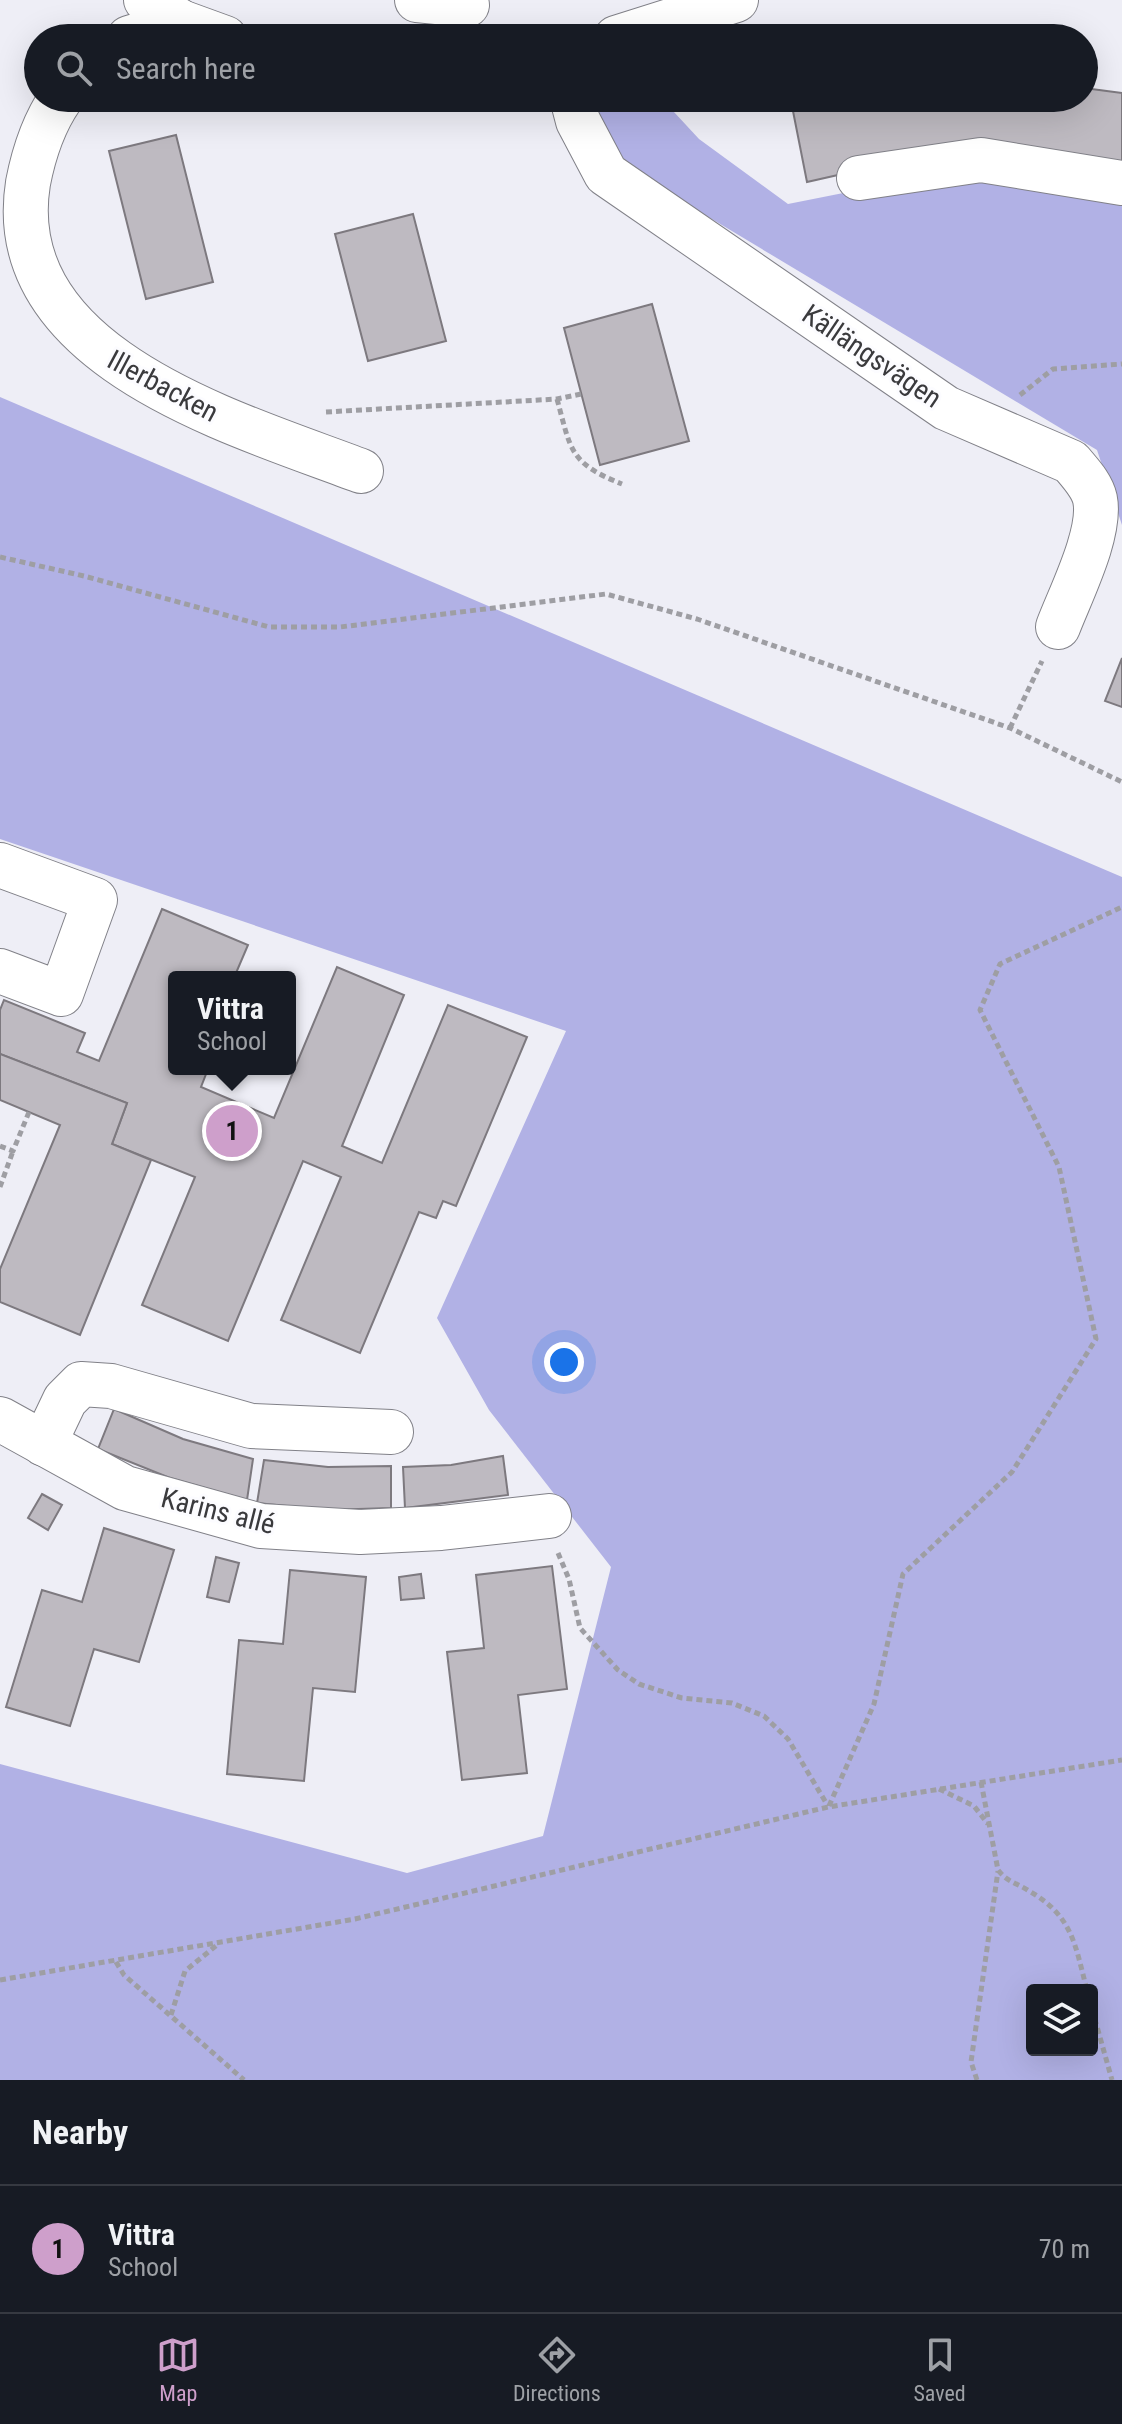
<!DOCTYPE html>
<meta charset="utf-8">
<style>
body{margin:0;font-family:"Roboto Condensed",sans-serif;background:#20242c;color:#f1f3f6}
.controls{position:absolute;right:24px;bottom:24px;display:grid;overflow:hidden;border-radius:8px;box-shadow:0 8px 32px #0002}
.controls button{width:72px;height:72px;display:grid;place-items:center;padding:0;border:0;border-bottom:2px solid #363941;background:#171b24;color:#f1f3f6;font:40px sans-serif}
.you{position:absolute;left:564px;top:1362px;width:28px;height:28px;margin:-20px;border:6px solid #fff;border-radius:50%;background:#1a73e8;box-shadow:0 0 0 12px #1a73e833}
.badge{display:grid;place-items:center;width:52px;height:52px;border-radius:50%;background:#ce9fcb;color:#111;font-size:26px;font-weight:700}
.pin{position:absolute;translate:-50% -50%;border:4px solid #fff;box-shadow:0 2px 8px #0006}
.popup{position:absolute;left:168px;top:971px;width:128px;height:104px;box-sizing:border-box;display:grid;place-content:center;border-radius:8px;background:#171b24;filter:drop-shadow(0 2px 6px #0005);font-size:26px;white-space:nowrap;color:#9ea1a6}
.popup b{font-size:30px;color:#f1f3f6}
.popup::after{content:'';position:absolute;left:50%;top:100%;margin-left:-16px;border:16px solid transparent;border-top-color:#171b24}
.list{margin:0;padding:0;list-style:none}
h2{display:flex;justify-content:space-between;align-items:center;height:104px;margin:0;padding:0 32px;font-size:34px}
h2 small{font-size:26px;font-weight:400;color:#9ea1a6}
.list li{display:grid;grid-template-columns:52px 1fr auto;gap:24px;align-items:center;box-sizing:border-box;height:128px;padding:0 32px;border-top:2px solid #363941}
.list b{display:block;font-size:30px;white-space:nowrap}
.list p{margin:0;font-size:26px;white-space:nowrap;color:#9ea1a6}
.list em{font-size:26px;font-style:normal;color:#9ea1a6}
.icon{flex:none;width:44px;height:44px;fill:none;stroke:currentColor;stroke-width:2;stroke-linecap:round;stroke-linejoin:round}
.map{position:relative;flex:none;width:1122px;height:2080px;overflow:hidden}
.search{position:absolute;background:#171b24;box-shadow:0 8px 32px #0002;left:24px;right:24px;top:24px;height:88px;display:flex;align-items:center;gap:20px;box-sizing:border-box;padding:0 28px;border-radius:44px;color:#9ea1a6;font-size:30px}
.sheet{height:232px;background:#171b24}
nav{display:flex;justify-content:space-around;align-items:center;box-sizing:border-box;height:112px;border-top:2px solid #363941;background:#171b24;font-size:22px;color:#9ea1a6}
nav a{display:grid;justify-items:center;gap:4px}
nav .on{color:#ce9fcb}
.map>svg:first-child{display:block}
.forest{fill:#b1b1e5;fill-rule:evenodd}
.building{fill:#bebac1;stroke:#7d797f;stroke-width:2}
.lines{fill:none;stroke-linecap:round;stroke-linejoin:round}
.minor-casing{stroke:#818188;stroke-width:46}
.path{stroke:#9e9ea3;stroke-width:5;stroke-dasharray:6 4;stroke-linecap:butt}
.minor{stroke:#fff;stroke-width:44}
.labels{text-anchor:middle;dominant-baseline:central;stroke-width:6;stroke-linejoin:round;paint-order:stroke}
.street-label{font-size:28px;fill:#3a3a3d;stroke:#fcfcff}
</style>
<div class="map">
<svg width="1122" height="2080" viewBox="0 0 1122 2080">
<rect width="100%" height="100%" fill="#eeeef6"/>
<g class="forest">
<polygon points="589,98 661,98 699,139 788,204 954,171 1122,192 1122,525 1097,450 610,158"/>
<path d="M0,397L1122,877V2080H0V1764L407,1873L543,1836L611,1567L489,1410L437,1318L566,1031L0,839ZM1032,1990H1092V2050H1032Z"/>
</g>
<g class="building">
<polygon points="1084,88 1122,93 1122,175 966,146 807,182 791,101 806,98 1084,98"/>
<polygon points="176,135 213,282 146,299 109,151"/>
<polygon points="413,214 446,341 368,361 335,234"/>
<polygon points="652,304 689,441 600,465 564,328"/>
<polygon points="1122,658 1122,707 1105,701"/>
<polygon points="162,909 248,945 236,973 247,977 174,977 174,1069 208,1069 201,1087 274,1118 337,967 404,995 342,1146 382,1163 448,1005 527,1037 456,1206 443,1201 436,1218 419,1212 360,1353 281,1320 341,1177 303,1161 228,1341 142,1305 195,1177 112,1144 127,1103 0,1054 0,1010 4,1000 85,1033 77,1052 99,1061"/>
<polygon points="0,1054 127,1103 112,1144 151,1160 80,1335 0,1302 0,1269 60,1125 0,1100"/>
<polygon points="114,1409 183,1439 253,1459 247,1500 170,1478 98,1449"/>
<polygon points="503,1456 508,1495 405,1508 403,1467 451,1465"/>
<polygon points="264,1460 328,1467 391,1466 391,1508 326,1510 257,1503"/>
<polygon points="42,1494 62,1505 48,1530 28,1518"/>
<polygon points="104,1528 174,1550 139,1662 94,1649 70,1726 6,1707 42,1590 82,1602"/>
<polygon points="216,1557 239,1563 229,1602 207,1597"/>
<polygon points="552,1566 567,1689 518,1695 527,1773 462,1780 447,1652 484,1648 476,1575"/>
<polygon points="290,1570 366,1577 355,1692 313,1688 304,1781 227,1774 239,1640 283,1644"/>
<polygon points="421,1574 424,1598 401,1600 399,1577"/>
</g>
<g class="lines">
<g class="minor-casing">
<g id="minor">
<polyline points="146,0 181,22 225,38"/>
<polyline points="417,0 467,5"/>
<polyline points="129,38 181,22"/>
<polyline points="616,38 736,0"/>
<path d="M61,98C43,124 34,152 28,183C0,358 238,424 361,471"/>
<path d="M572,98L578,121L606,174L946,408L1071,462C1080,473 1092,485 1095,499C1102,533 1070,595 1058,627"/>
<polyline points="859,178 981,160 1122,183"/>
<polyline points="0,865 95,900 61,994 0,971"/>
<polyline points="0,1419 125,1488 261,1526 360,1532 441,1528 549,1516"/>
<polyline points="44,1444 65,1400 81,1384 111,1386 251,1426 391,1432"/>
</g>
</g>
<g class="path">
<polyline points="1020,395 1053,369 1122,364"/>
<path d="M557,399C571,450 569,463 622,484"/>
<polyline points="326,412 557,399 581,394"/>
<polyline points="0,557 84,576 269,627 340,627 606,594 697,619 1010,728 1122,782"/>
<polyline points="1010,728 1042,661"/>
<polyline points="0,1146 13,1151 29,1112"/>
<polyline points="0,1187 13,1151"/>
<polyline points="558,1553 569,1579 580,1628 618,1670 639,1684 682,1698 732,1703 764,1716 788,1739 828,1806"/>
<path d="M981,1782L998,1870C1007,1882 1017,1883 1029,1891C1073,1916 1075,1945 1087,1990"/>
<polyline points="939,1789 974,1806 988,1824"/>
<polyline points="829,1806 874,1704 903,1574 1012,1472 1096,1339 1059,1167 980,1010 1000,964 1122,907"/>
<polyline points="116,1962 124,1975 244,2080"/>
<polyline points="0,1980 355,1919 828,1807 1122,1760"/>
<polyline points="1092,2009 1112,2080"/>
<polyline points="171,2015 185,1971 217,1945"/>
<polyline points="977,2080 971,2062 998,1871"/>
</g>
<use href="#minor" class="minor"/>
</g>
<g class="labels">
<g class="street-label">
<text transform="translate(872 356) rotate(34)">Källängsvägen</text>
<text transform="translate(163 386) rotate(28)">Illerbacken</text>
<text transform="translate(218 1511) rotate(14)">Karins allé</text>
</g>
</g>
</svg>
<div class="controls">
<button><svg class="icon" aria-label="layers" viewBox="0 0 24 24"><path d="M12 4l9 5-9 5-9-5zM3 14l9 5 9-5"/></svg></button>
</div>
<div class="you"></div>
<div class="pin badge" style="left:232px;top:1131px">1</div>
<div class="popup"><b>Vittra</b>School</div>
<div class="search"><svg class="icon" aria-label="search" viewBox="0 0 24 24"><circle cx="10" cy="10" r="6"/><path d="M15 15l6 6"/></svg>Search here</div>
</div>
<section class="sheet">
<h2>Nearby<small></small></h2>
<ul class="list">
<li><span class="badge">1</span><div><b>Vittra</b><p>School</p></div><em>70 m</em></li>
</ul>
</section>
<nav>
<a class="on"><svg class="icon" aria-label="map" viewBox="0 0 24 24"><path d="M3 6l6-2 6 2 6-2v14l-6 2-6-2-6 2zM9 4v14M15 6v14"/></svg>Map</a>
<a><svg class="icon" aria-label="directions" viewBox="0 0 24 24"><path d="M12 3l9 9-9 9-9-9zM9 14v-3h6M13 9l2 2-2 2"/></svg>Directions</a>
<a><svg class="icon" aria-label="saved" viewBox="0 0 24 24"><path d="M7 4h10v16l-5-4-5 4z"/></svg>Saved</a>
</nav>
